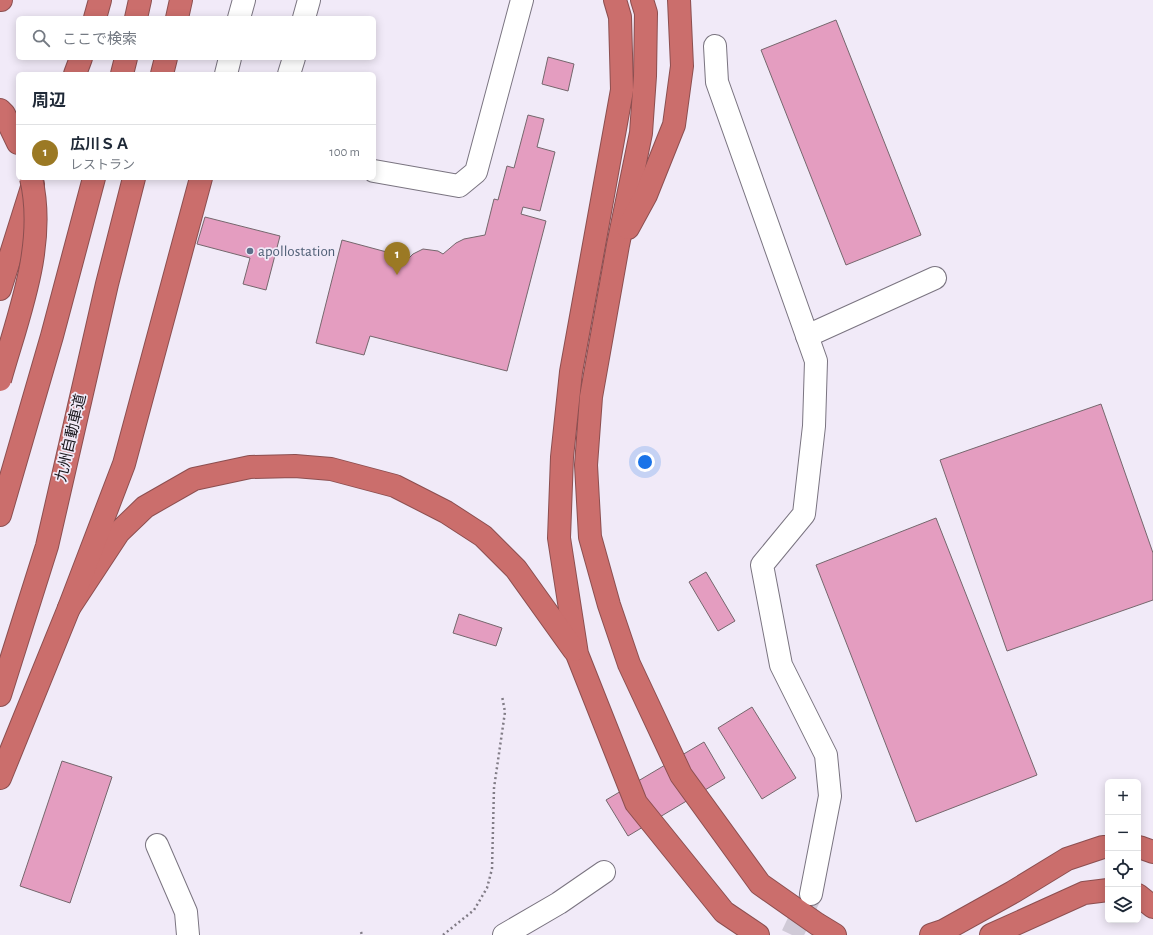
<!DOCTYPE html>
<html lang="ja">
<meta charset="utf-8">
<style>
body{margin:0;font-family:"Alegreya Sans","Noto Sans JP",sans-serif;background:#f6f6f7;color:#1f2937}
.controls{position:absolute;right:12px;bottom:12px;display:grid;overflow:hidden;border-radius:6px;box-shadow:0 2px 10px #0003}
.controls button{width:36px;height:36px;display:grid;place-items:center;padding:0;border:0;border-bottom:1px solid #e0e1e3;background:#fff;color:#1f2937;font:20px sans-serif}
.you{position:absolute;left:645px;top:462px;width:14px;height:14px;margin:-10px;border:3px solid #fff;border-radius:50%;background:#1a73e8;box-shadow:0 0 0 6px #1a73e833}
.badge{display:grid;place-items:center;width:26px;height:26px;border-radius:50%;background:#9b7924;color:#fff;font-size:13px;font-weight:700}
.pin{position:absolute;translate:-50% -33px;filter:drop-shadow(0 1px 2px #0008)}
.pin::after{content:'';position:absolute;top:21px;width:14px;height:12px;background:inherit;clip-path:polygon(0 0,100% 0,50% 100%)}
.list{margin:0;padding:0;list-style:none}
h2{display:flex;justify-content:space-between;align-items:center;height:52px;margin:0;padding:0 16px;font-size:17px}
h2 small{font-size:13px;font-weight:400;color:#747a83}
.list li{display:grid;grid-template-columns:26px 1fr auto;gap:12px;align-items:center;box-sizing:border-box;height:56px;padding:0 16px;border-top:1px solid #e0e1e3}
.list b{display:block;font-size:15px;white-space:nowrap}
.list p{margin:0;font-size:13px;white-space:nowrap;color:#747a83}
.list em{font-size:13px;font-style:normal;color:#747a83}
.icon{flex:none;width:22px;height:22px;fill:none;stroke:currentColor;stroke-width:2;stroke-linecap:round;stroke-linejoin:round}
.map{position:relative;flex:none;width:1153px;height:935px;overflow:hidden}
.search{position:absolute;background:#fff;box-shadow:0 2px 10px #0003;left:16px;top:16px;width:360px;height:44px;display:flex;align-items:center;gap:10px;box-sizing:border-box;padding:0 14px;border-radius:6px;color:#747a83;font-size:15px}
.panel{position:absolute;background:#fff;box-shadow:0 2px 10px #0003;left:16px;top:72px;width:360px;height:108px;border-radius:6px}
.map>svg:first-child{display:block}
.building{fill:#e49dc0;stroke:#75676d}
.lines{fill:none;stroke-linecap:round;stroke-linejoin:round}
.minor-tunnel{stroke:#d0cad7;stroke-width:22;stroke-dasharray:22 11;stroke-linecap:butt}
.minor-casing{stroke:#7a7480;stroke-width:24}
.highway-casing{stroke:#8c4f50;stroke-width:24}
.path{stroke:#817c86;stroke-width:2.5;stroke-dasharray:2 3;stroke-linecap:butt}
.minor{stroke:#fff;stroke-width:22}
.highway{stroke:#cb6e6c;stroke-width:22}
.highway-bridge-casing{stroke:#8c4f50;stroke-width:24;stroke-linecap:butt}
.highway-bridge{stroke:#cb6e6c;stroke-width:22}
.service-dot{fill:#5c6f8a;stroke:#f1eaf8;stroke-width:1.5}
.labels{text-anchor:middle;dominant-baseline:central;stroke-width:3.5;stroke-linejoin:round;paint-order:stroke}
.service-label{font-size:15px;fill:#4e5e75;stroke:#f1eaf8;text-anchor:start}
.street-label{font-size:15px;fill:#18161b;stroke:#f1eaf8}
</style>
<div class="map">
<svg width="1153" height="935" viewBox="0 0 1153 935">
<rect width="100%" height="100%" fill="#f1eaf8"/>
<g class="building">
<polygon points="836,20 921,235 846,265 761,50"/>
<polygon points="548,57 574,64 568,91 542,84"/>
<polygon points="528,115 544,119 537,147 555,152 540,211 523,207 521,214 546,221 507,371 370,336 364,355 316,343 342,240 409,258 413,254 423,249 438,251 443,254 456,243 464,239 485,235 494,199 498,200 507,166 514,168"/>
<polygon points="205,217 280,236 266,290 243,284 250,258 197,244"/>
<polygon points="1101,404 1153,553 1153,600 1007,651 940,460"/>
<polygon points="936,518 1037,775 916,822 816,565"/>
<polygon points="706,572 735,621 718,631 689,582"/>
<polygon points="459,614 502,628 496,646 453,633"/>
<polygon points="752,707 796,778 762,799 718,728"/>
<polygon points="704,742 725,778 628,836 606,800"/>
<polygon points="62,761 112,777 70,903 20,886"/>
</g>
<g class="lines">
<polyline class="minor-tunnel" points="792,935 810,897"/>
<g class="minor-casing">
<g id="minor">
<polyline points="239,18 244,0"/>
<polyline points="304,18 309,0"/>
<polyline points="715,46 717,82 816,361 814,426 804,514 762,565 781,665 826,755 830,796 811,894"/>
<polyline points="226,74 230,58"/>
<polyline points="289,74 294,58"/>
<polyline points="374,171 459,186 476,172 522,0"/>
<polyline points="807,336 935,278"/>
<polyline points="157,845 186,912 188,935"/>
<polyline points="504,935 559,903 604,872"/>
</g>
</g>
<g class="highway-casing">
<g id="highway">
<polyline points="0,0 1,0"/>
<polyline points="615,0 620,17 622,90 571,372 562,457 559,538 577,654 636,803 724,912 758,935"/>
<polyline points="642,0 646,13 645,76 641,133 618,245 591,397 586,465 590,537 609,605 629,664 681,775 760,884 817,924 835,935"/>
<polyline points="95,18 100,0"/>
<polyline points="136,18 140,0"/>
<polyline points="177,18 181,0"/>
<polyline points="75,74 81,58"/>
<polyline points="122,74 126,58"/>
<polyline points="162,74 166,58"/>
<polyline points="0,110 4,114 18,143"/>
<polyline points="628,228 646,195 674,125 682,66 679,0"/>
<polyline points="0,289 33,184"/>
<polyline points="0,515 52,336 94,178"/>
<polyline points="69,608 119,532 145,507 194,479 250,467 295,466 331,469 395,486 446,512 483,536 516,569 574,650"/>
<polyline points="0,695 47,546 107,284 134,178"/>
<polyline points="0,778 69,608 124,464 201,178"/>
<polyline points="1138,847 1142,848 1153,852"/>
<polyline points="1138,895 1153,907"/>
<polyline points="931,935 943,931 1013,892 1067,859 1103,847 1108,847"/>
<polyline points="991,935 1084,893 1108,890"/>
</g>
</g>
<g class="path">
<polyline points="361,932 362,935"/>
<polyline points="443,935 474,910 487,888 492,869 494,788 505,712 502,696"/>
</g>
<use href="#minor" class="minor"/>
<use href="#highway" class="highway"/>
<g class="highway-bridge-casing">
<path id="highway-bridge" d="M0,380C18,316 47,245 31,178"/>
</g>
<use href="#highway-bridge" class="highway-bridge"/>
</g>
<circle class="service-dot" cx="250" cy="251" r="4"/>
<g class="labels">
<g class="service-label">
<text x="258" y="251">apollostation</text>
</g>
<g class="street-label">
<text transform="translate(71 438) rotate(-77)">九州自動車道</text>
</g>
</g>
</svg>
<div class="controls">
<button>+</button>
<button>−</button>
<button><svg class="icon" aria-label="locate" viewBox="0 0 24 24"><circle cx="12" cy="12" r="6"/><path d="M12 2v4M12 18v4M2 12h4M18 12h4"/></svg></button>
<button><svg class="icon" aria-label="layers" viewBox="0 0 24 24"><path d="M12 4l9 5-9 5-9-5zM3 14l9 5 9-5"/></svg></button>
</div>
<div class="you"></div>
<div class="pin badge" style="left:397px;top:275px">1</div>
<div class="search"><svg class="icon" aria-label="search" viewBox="0 0 24 24"><circle cx="10" cy="10" r="6"/><path d="M15 15l6 6"/></svg>ここで検索</div>
<section class="panel">
<h2>周辺<small></small></h2>
<ul class="list">
<li><span class="badge">1</span><div><b>広川ＳＡ</b><p>レストラン</p></div><em>100 m</em></li>
</ul>
</section>
</div>
